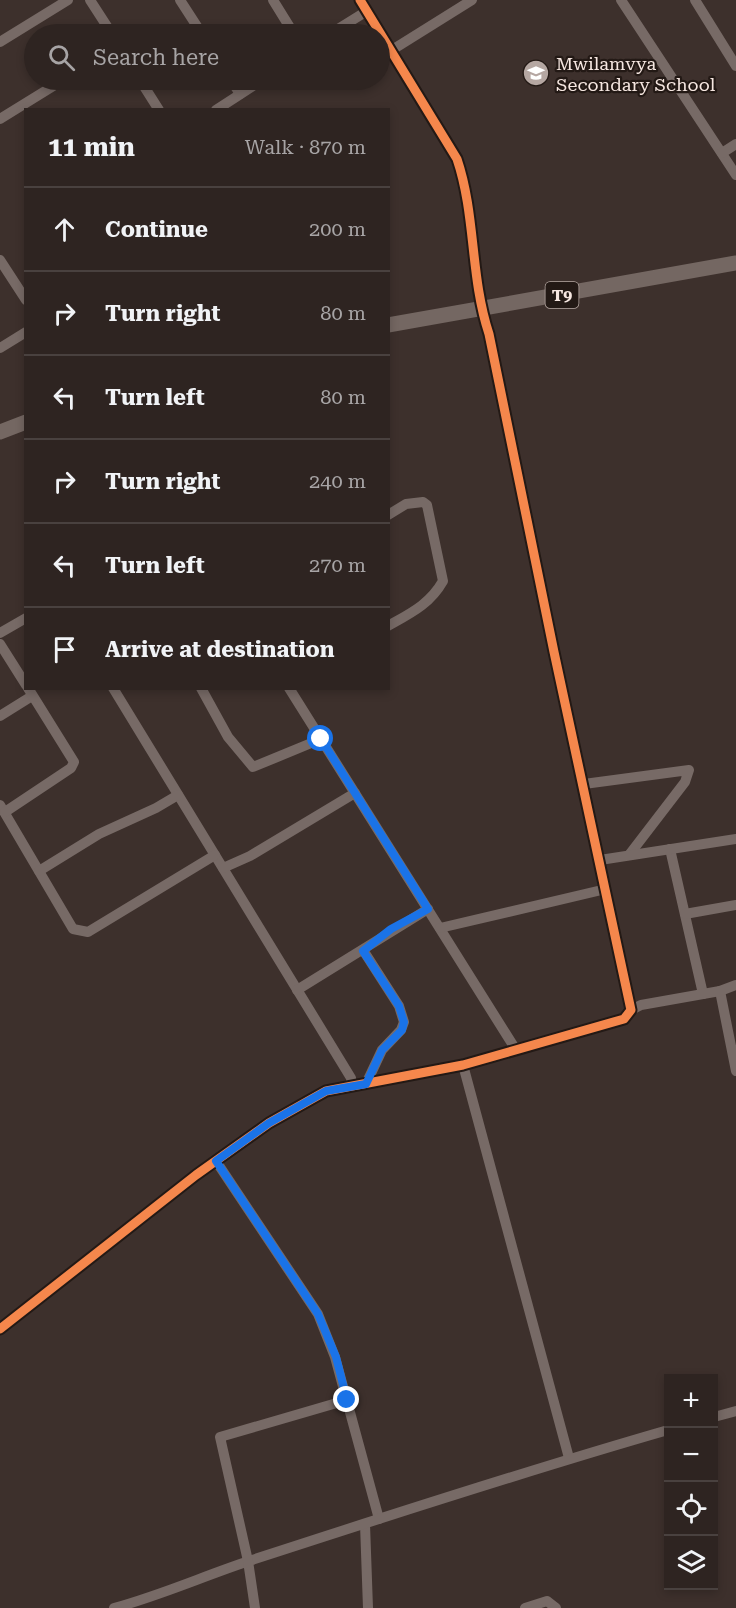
<!DOCTYPE html>
<meta charset="utf-8">
<style>
body{margin:0;font-family:"Roboto Serif",serif;background:#3a302e;color:#f1f3f6}
.controls{position:absolute;right:18px;bottom:18px;display:grid;overflow:hidden;border-radius:0px;box-shadow:0 3px 9px #0003}
.controls button{width:54px;height:54px;display:grid;place-items:center;padding:0;border:0;border-bottom:2px solid #49413f;background:#2e2421;color:#f1f3f6;font:30px sans-serif}
.stop{position:absolute;width:18px;height:18px;margin:-14px;border:4px solid #1a73e8;border-radius:50%;background:#fff}
.stop.end{background:#1a73e8;border-color:#fff;box-shadow:0 2px 6px #0008}
.list{margin:0;padding:0;list-style:none}
h2{display:flex;justify-content:space-between;align-items:center;height:78px;margin:0;padding:0 24px;font-size:26px}
h2 small{font-size:20px;font-weight:400;color:#a7a4a5}
.list li{display:grid;grid-template-columns:39px 1fr auto;gap:18px;align-items:center;box-sizing:border-box;height:84px;padding:0 24px;border-top:2px solid #49413f}
.list b{display:block;font-size:22px;white-space:nowrap}
.list em{font-size:20px;font-style:normal;color:#a7a4a5}
.icon{flex:none;width:33px;height:33px;fill:none;stroke:currentColor;stroke-width:2;stroke-linecap:round;stroke-linejoin:round}
.map{position:relative;flex:none;width:736px;height:1608px;overflow:hidden}
.search{position:absolute;background:#2e2421;box-shadow:0 3px 9px #0003;left:24px;top:24px;width:366px;height:66px;display:flex;align-items:center;gap:15px;box-sizing:border-box;padding:0 21px;border-radius:33px;color:#a7a4a5;font-size:22px}
.panel{position:absolute;background:#2e2421;box-shadow:0 3px 9px #0003;left:24px;top:108px;width:366px;height:582px;border-radius:0px}
.map>svg:first-child{display:block}
.lines{fill:none;stroke-linecap:round;stroke-linejoin:round}
.minor{stroke:#776a66;stroke-width:10}
.highway{stroke:#746762;stroke-width:15}
.cycleway-casing{stroke:#231915;stroke-width:13}
.cycleway{stroke:#f5874c;stroke-width:9}
.route{stroke:#1a73e8;stroke-width:8}
.labels{text-anchor:middle;dominant-baseline:central;stroke-width:4.5;stroke-linejoin:round;paint-order:stroke}
.shield{fill:#231915;stroke:#b7a9a4;stroke-width:1.5}
.shield-label{font-size:16px;font-weight:bold;fill:#f6e7e1}
.poi-label{font-size:18px;fill:#f6e7e1;stroke:#231915;text-anchor:start}
</style>
<div class="map">
<svg width="736" height="1608" viewBox="0 0 736 1608">
<rect width="100%" height="100%" fill="#3d302c"/>
<g class="lines">
<g class="minor">
<polyline points="90,0 112,34"/>
<polyline points="180,0 202,34"/>
<polyline points="273,0 294,34"/>
<polyline points="621,0 736,175"/>
<polyline points="695,0 736,66"/>
<polyline points="330,34 367,11"/>
<polyline points="0,42 68,0"/>
<polyline points="392,50 472,0"/>
<polyline points="140,80 159,110"/>
<polyline points="231,80 240,94"/>
<polyline points="216,110 262,80"/>
<polyline points="0,119 63,80"/>
<polyline points="722,153 736,144"/>
<polyline points="0,260 26,300"/>
<polyline points="0,348 26,332"/>
<path d="M388,515L406,504L423,502L427,505L443,581C430,604 411,613 388,626"/>
<polyline points="0,633 26,618"/>
<polyline points="0,644 26,685"/>
<polyline points="113,688 351,1078 352,1087"/>
<polyline points="201,688 228,737 253,767 321,739"/>
<polyline points="289,688 516,1050"/>
<polyline points="0,716 32,696"/>
<polyline points="584,784 689,770 685,782 629,855"/>
<polyline points="0,805 73,929 88,932 215,855"/>
<polyline points="5,812 71,768 74,762 28,688"/>
<polyline points="670,849 703,994"/>
<polyline points="600,860 736,839"/>
<polyline points="223,868 250,856 355,793"/>
<polyline points="39,871 99,834 156,808 178,795"/>
<polyline points="685,914 736,905"/>
<polyline points="440,928 606,889"/>
<polyline points="363,950 399,1006 404,1022 401,1030 382,1050 366,1084"/>
<polyline points="297,990 428,909"/>
<polyline points="720,991 736,1071"/>
<polyline points="631,1010 641,1005 720,991 736,985"/>
<polyline points="463,1065 569,1458"/>
<polyline points="216,1161 318,1314 335,1357 379,1519"/>
<path d="M0,1329L196,1175L269,1123L326,1091L463,1065L624,1019L631,1010L554,652L489,334C470,277 476,215 457,159L360,0"/>
<polyline points="714,1417 736,1411"/>
<polyline points="365,1524 368,1608"/>
<path d="M114,1608C162,1595 206,1575 252,1560C390,1515 529,1470 668,1430"/>
<polyline points="255,1608 248,1561 220,1437 347,1400"/>
<polyline points="525,1608 547,1601 556,1608"/>
</g>
<g class="highway">
<polyline points="388,325 736,263"/>
<polyline points="0,432 26,422"/>
</g>
<g class="cycleway-casing">
<path id="cycleway" d="M0,1329L196,1175L269,1123L326,1091L463,1065L624,1019L631,1010L554,652L489,334C470,277 476,215 457,159L360,0"/>
</g>
<use href="#cycleway" class="cycleway"/>
</g>
<g class="lines">
<polyline class="route" points="321,739 428,909 391,929 363,951 399,1006 404,1022 402,1030 382,1050 366,1084 326,1091 269,1123 216,1161 318,1314 336,1357 347,1400"/>
</g>
<defs>
<g id="school-disc" transform="scale(1.35)"><circle r="9.5" fill="#b5a7a2" stroke="#231915"/><path d="M0-5L7-2L0 1L-7-2ZM-4 1L0 2.5L4 1V4Q0 6-4 4Z" fill="#fff"/></g>
</defs>
<g fill-rule="evenodd">
<use href="#school-disc" x="536" y="73"/>
</g>
<g class="labels">
<rect class="shield" x="545.5" y="282" width="33" height="26" rx="4.5"/>
<g class="shield-label">
<text x="562" y="295">T9</text>
</g>
<g class="poi-label">
<text x="556" y="63">Mwilamvya<tspan x="556" dy="21">Secondary School</tspan></text>
</g>
</g>
</svg>
<div class="controls">
<button>+</button>
<button>−</button>
<button><svg class="icon" aria-label="locate" viewBox="0 0 24 24"><circle cx="12" cy="12" r="6"/><path d="M12 2v4M12 18v4M2 12h4M18 12h4"/></svg></button>
<button><svg class="icon" aria-label="layers" viewBox="0 0 24 24"><path d="M12 4l9 5-9 5-9-5zM3 14l9 5 9-5"/></svg></button>
</div>
<div class="stop" style="left:321px;top:739px"></div>
<div class="stop end" style="left:347px;top:1400px"></div>
<div class="search"><svg class="icon" aria-label="search" viewBox="0 0 24 24"><circle cx="10" cy="10" r="6"/><path d="M15 15l6 6"/></svg>Search here</div>
<section class="panel">
<h2>11 min<small>Walk · 870 m</small></h2>
<ul class="list">
<li><svg class="icon" aria-label="ahead" viewBox="0 0 24 24"><path d="M12 20V5M6 11l6-6 6 6"/></svg><div><b>Continue</b></div><em>200 m</em></li>
<li><svg class="icon" aria-label="right" viewBox="0 0 24 24"><path d="M7 20v-9h11M14 6l5 5-5 5"/></svg><div><b>Turn right</b></div><em>80 m</em></li>
<li><svg class="icon" aria-label="left" viewBox="0 0 24 24"><path d="M17 20v-9H6M10 6l-5 5 5 5"/></svg><div><b>Turn left</b></div><em>80 m</em></li>
<li><svg class="icon" aria-label="right" viewBox="0 0 24 24"><path d="M7 20v-9h11M14 6l5 5-5 5"/></svg><div><b>Turn right</b></div><em>240 m</em></li>
<li><svg class="icon" aria-label="left" viewBox="0 0 24 24"><path d="M17 20v-9H6M10 6l-5 5 5 5"/></svg><div><b>Turn left</b></div><em>270 m</em></li>
<li><svg class="icon" aria-label="arrive" viewBox="0 0 24 24"><path d="M6 21V4h12l-3 4 3 4H6"/></svg><div><b>Arrive at destination</b></div></li>
</ul>
</section>
</div>
